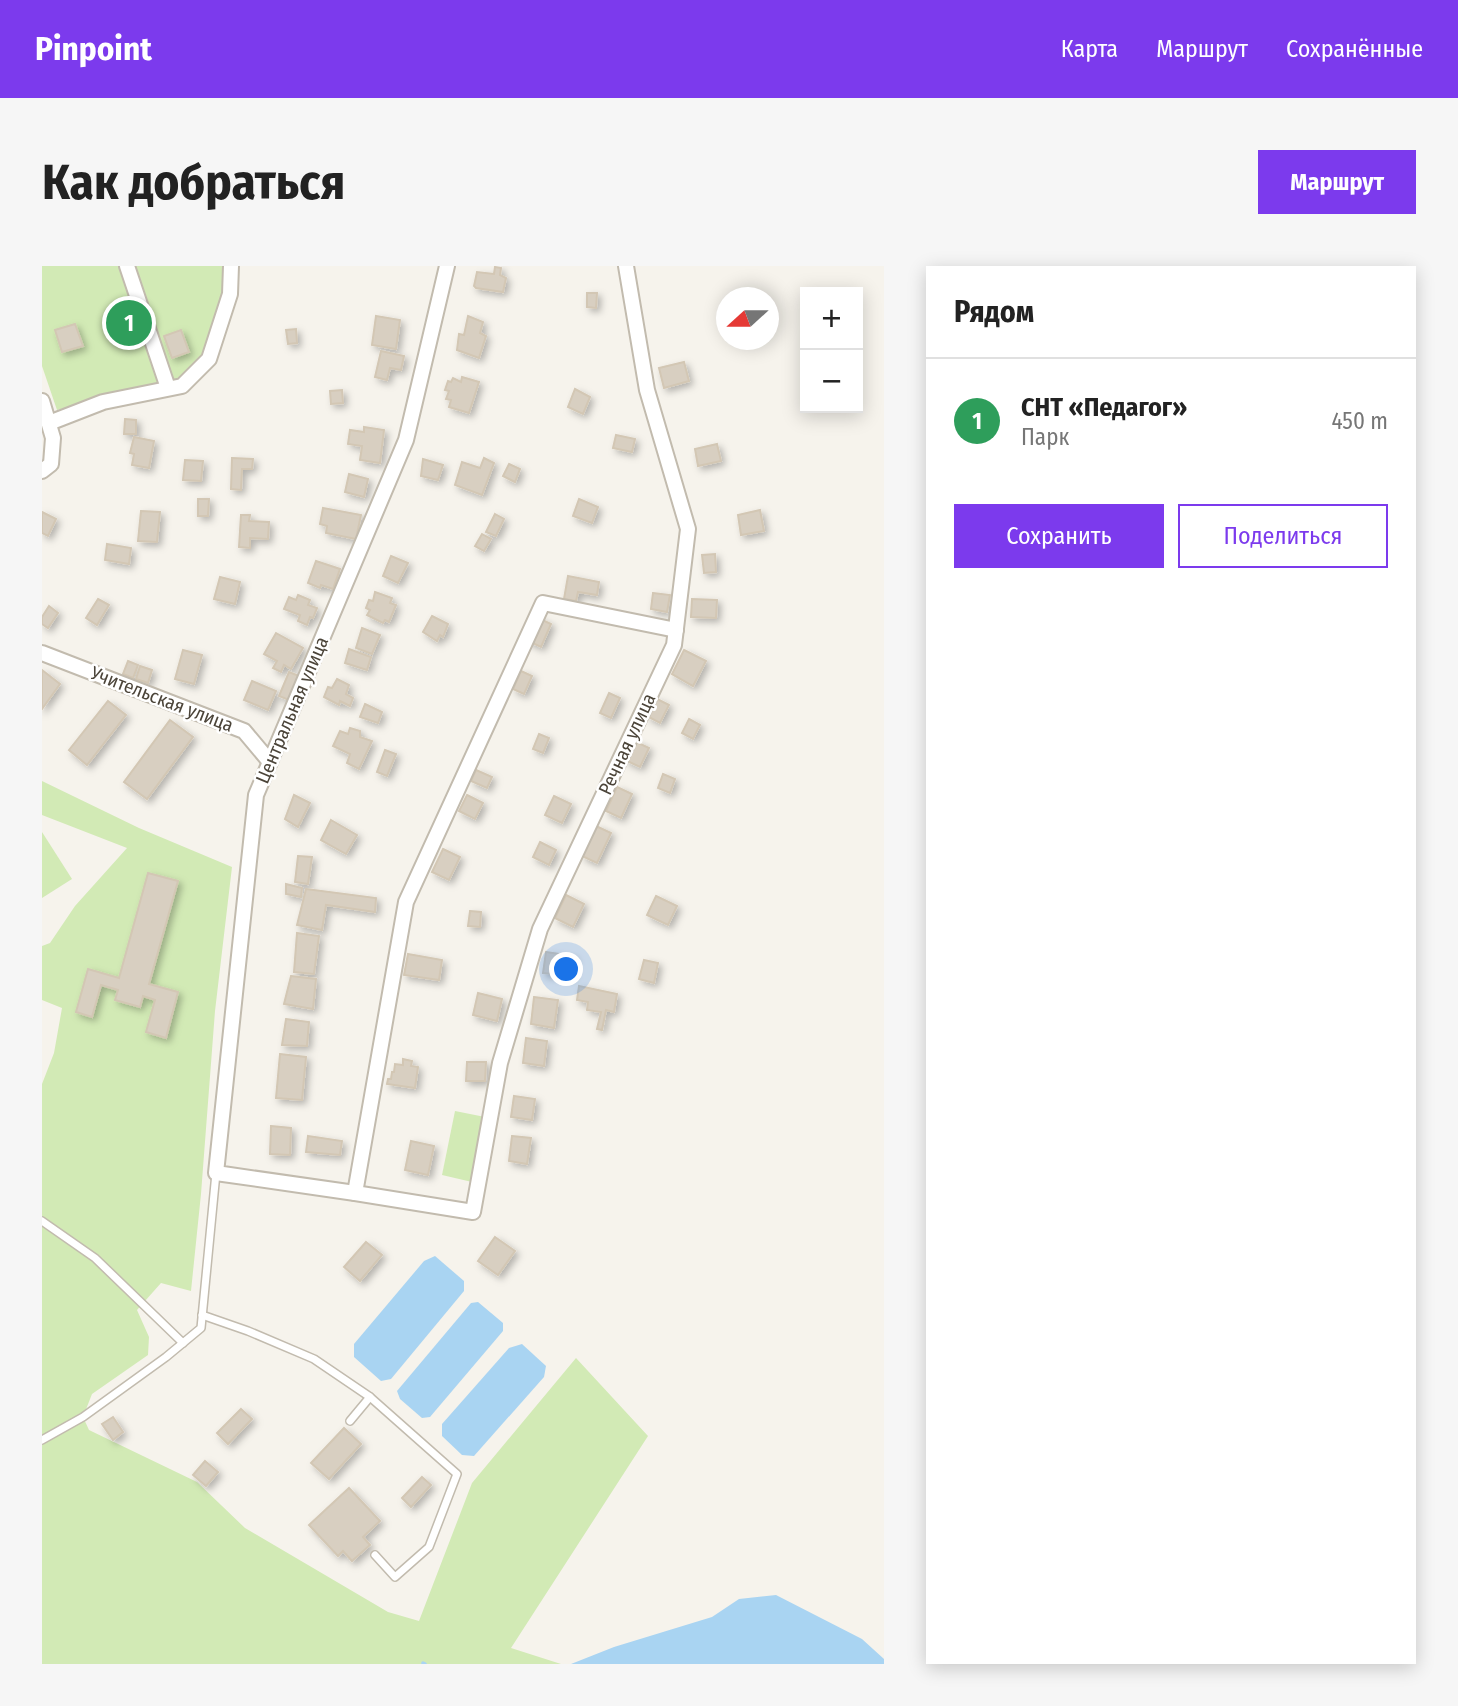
<!DOCTYPE html>
<html lang="ru">
<meta charset="utf-8">
<style>
body{margin:0;font-family:"Fira Sans Condensed",sans-serif;background:#f6f6f6;color:#222}
.controls{position:absolute;right:21px;top:21px;display:grid;overflow:hidden;border-radius:0px;box-shadow:0 4px 18px #0003}
.controls button{width:63px;height:63px;display:grid;place-items:center;padding:0;border:0;border-bottom:2px solid #e0e0e0;background:#fff;color:#222;font:35px sans-serif}
.compass{position:absolute;left:674px;top:21px;width:63px;height:63px;border-radius:50%;background:#fff;box-shadow:0 4px 18px #0003;rotate:249deg}
.you{position:absolute;left:525px;top:704px;width:24px;height:24px;margin:-18px;border:5px solid #fff;border-radius:50%;background:#1a73e8;box-shadow:0 0 0 10px #1a73e833}
.badge{display:grid;place-items:center;width:46px;height:46px;border-radius:50%;background:#7c3aed;color:#fff;font-size:23px;font-weight:700}
.pin{position:absolute;translate:-50% -50%;border:4px solid #fff;box-shadow:0 2px 7px #0006}
.list{margin:0;padding:0;list-style:none}
h2{display:flex;justify-content:space-between;align-items:center;height:91px;margin:0;padding:0 28px;font-size:30px}
h2 small{font-size:23px;font-weight:400;color:#767676}
.list li{display:grid;grid-template-columns:46px 1fr auto;gap:21px;align-items:center;box-sizing:border-box;height:126px;padding:0 28px;border-top:2px solid #e0e0e0}
.list b{display:block;font-size:26px;white-space:nowrap}
.list p{margin:0;font-size:23px;white-space:nowrap;color:#767676}
.list em{font-size:23px;font-style:normal;color:#767676}
.actions{display:flex;gap:14px;padding:21px 28px}
.actions a{flex:1;padding:16px 0;border:2px solid #7c3aed;border-radius:0px;text-align:center;font-size:24px;color:#7c3aed}
.actions .main{background:#7c3aed;color:#fff}
.map{position:relative;flex:none;width:842px;height:1398px;overflow:hidden;border-radius:0px}
header{display:flex;align-items:center;gap:42px;box-sizing:border-box;height:98px;padding:0 35px;background:#7c3aed;color:#fff}
header strong{font-size:33px}
nav{display:flex;gap:38px;margin-inline-start:auto;font-size:24px}
.intro{display:flex;align-items:center;justify-content:space-between;box-sizing:border-box;height:168px;padding:0 42px}
h1{margin:0;font-size:49px}
.button{padding:18px 32px;border-radius:0px;background:#7c3aed;color:#fff;font-size:24px;font-weight:700}
main{display:flex;gap:42px;padding:0 42px}
aside{flex:1;background:#fff;border-radius:0px;box-shadow:0 4px 18px #0003}
.map>svg:first-child{display:block}
.green{fill:#d2eab5}
.water{fill:#a9d4f2}
.lines{fill:none;stroke-linecap:round;stroke-linejoin:round}
.stream{stroke:#a9d4f2;stroke-width:3.5}
.building{fill:#d8cfc1;stroke:#d3c7b4;stroke-width:2;filter:url(#shadow)}
.lane-casing{stroke:#c2bbae;stroke-width:10}
.street-casing{stroke:#c2bbae;stroke-width:18}
.lane{stroke:#fff;stroke-width:7}
.street{stroke:#fff;stroke-width:14}
.labels{text-anchor:middle;dominant-baseline:central;stroke-width:5;stroke-linejoin:round;paint-order:stroke}
.street-label{font-size:19px;fill:#4b4439;stroke:#fff}
</style>
<header>
<strong>Pinpoint</strong>
<nav><a>Карта</a><a>Маршрут</a><a>Сохранённые</a></nav>
</header>
<div class="intro"><h1>Как добраться</h1><a class="button">Маршрут</a></div>
<main>
<div class="map">
<svg width="842" height="1398" viewBox="0 0 842 1398">
<defs>
<filter id="shadow"><feDropShadow dx="3.5" dy="3.5" stdDeviation="3.5" flood-color="#0004"/></filter>
</defs>
<rect width="100%" height="100%" fill="#f6f3ec"/>
<g class="green">
<polygon points="0,0 185,0 184,24 165,89 136,113 15,144 0,100"/>
<polygon points="0,515 97,562 190,601 173,745 159,928 149,1025 119,1017 95,1044 107,1071 106,1089 50,1128 41,1151 47,1164 155,1216 203,1262 346,1346 377,1355 430,1217 534,1092 606,1170 469,1382 519,1398 0,1398 0,818 12,787 20,742 0,734 0,680 8,677 33,640 85,582 0,549"/>
<polygon points="0,566 30,613 0,632"/>
<polygon points="413,845 443,851 430,916 400,909"/>
</g>
<g class="water">
<polygon points="393,990 422,1015 422,1025 349,1113 339,1115 312,1091 312,1078 382,995"/>
<polygon points="436,1036 461,1057 461,1065 388,1151 380,1152 358,1133 355,1125 429,1037"/>
<polygon points="480,1078 504,1100 502,1111 432,1190 420,1189 400,1170 400,1158 467,1082"/>
<polygon points="734,1329 820,1373 842,1393 842,1398 529,1398 572,1381 670,1351 697,1333"/>
</g>
<g class="lines">
<polyline class="stream" points="381,1397 383,1398"/>
</g>
<g class="building">
<polygon points="453,1 459,2 458,9 464,12 461,26 434,22 432,20 435,6 452,8"/>
<polygon points="545,27 555,27 554,42 545,41"/>
<polygon points="334,50 358,54 354,83 330,79"/>
<polygon points="426,50 441,56 438,67 444,70 437,92 415,84 417,68 422,69"/>
<polygon points="33,58 41,80 20,86 13,64"/>
<polygon points="254,63 255,77 246,78 244,64"/>
<polygon points="139,64 147,86 130,92 122,70"/>
<polygon points="339,85 362,90 359,104 348,102 345,114 333,111"/>
<polygon points="642,96 647,115 622,122 617,102"/>
<polygon points="420,111 437,116 427,147 407,141 409,134 404,133 407,125 403,124 406,115 409,116 411,112 419,116"/>
<polygon points="533,123 548,131 541,148 526,141"/>
<polygon points="300,124 301,137 289,138 288,125"/>
<polygon points="83,153 94,154 94,168 82,168"/>
<polygon points="322,161 342,164 338,197 318,194 320,180 306,178 308,164 322,166"/>
<polygon points="574,169 593,173 590,186 571,182"/>
<polygon points="92,171 112,175 107,202 90,199 92,188 88,187"/>
<polygon points="675,178 679,195 656,200 653,183"/>
<polygon points="190,192 211,193 210,203 200,203 199,224 189,223"/>
<polygon points="442,192 452,197 440,229 413,219 420,196 438,202"/>
<polygon points="381,193 401,199 396,214 379,210"/>
<polygon points="143,194 161,195 159,215 141,214"/>
<polygon points="467,198 478,203 473,216 461,210"/>
<polygon points="307,208 326,213 322,231 303,226"/>
<polygon points="156,233 167,233 166,250 156,250"/>
<polygon points="537,233 556,241 550,257 531,250"/>
<polygon points="281,242 319,249 314,273 284,267 285,260 278,258"/>
<polygon points="718,244 722,265 699,269 696,249"/>
<polygon points="99,245 118,246 115,276 96,275"/>
<polygon points="0,246 14,253 6,270 0,267"/>
<polygon points="453,248 462,253 454,270 444,266"/>
<polygon points="199,249 208,249 207,255 227,256 226,273 208,272 208,282 197,281"/>
<polygon points="440,268 449,273 442,285 433,280"/>
<polygon points="65,278 89,282 87,298 63,294"/>
<polygon points="673,288 674,306 662,307 660,289"/>
<polygon points="349,290 366,297 356,317 341,310"/>
<polygon points="274,295 298,303 291,323 279,319 278,322 266,317"/>
<polygon points="526,310 557,316 555,329 536,326 534,335 522,333"/>
<polygon points="178,311 198,316 193,338 172,333"/>
<polygon points="333,326 350,332 348,337 354,339 347,356 343,354 341,357 325,349 328,344 324,342 327,334 331,335"/>
<polygon points="611,327 628,329 625,346 609,343"/>
<polygon points="256,329 268,334 266,339 275,342 271,352 268,351 265,359 256,355 258,349 242,343 247,331 254,334"/>
<polygon points="56,333 67,339 55,359 44,352"/>
<polygon points="650,333 675,334 674,352 649,351"/>
<polygon points="7,340 16,347 6,362 0,358 0,351"/>
<polygon points="390,350 406,358 401,371 398,369 395,375 381,366"/>
<polygon points="494,351 509,358 499,381 484,374"/>
<polygon points="320,362 338,369 330,388 314,382"/>
<polygon points="234,367 261,382 249,403 242,399 239,406 231,402 235,395 222,388"/>
<polygon points="307,383 329,391 325,404 303,397"/>
<polygon points="141,384 160,389 152,418 133,413"/>
<polygon points="642,384 664,395 651,420 630,408"/>
<polygon points="86,395 96,399 91,412 81,408"/>
<polygon points="98,400 110,404 106,417 94,413"/>
<polygon points="0,404 18,418 0,443"/>
<polygon points="479,405 490,410 482,428 471,423"/>
<polygon points="247,406 257,410 247,434 237,430"/>
<polygon points="295,413 307,419 304,428 311,432 308,440 298,435 297,439 282,431 286,421 290,422"/>
<polygon points="210,415 234,425 226,444 202,434"/>
<polygon points="567,427 578,432 569,452 558,447"/>
<polygon points="613,432 627,439 618,457 605,450"/>
<polygon points="66,435 84,449 45,499 27,484"/>
<polygon points="323,438 340,446 336,457 318,451"/>
<polygon points="647,453 658,459 651,473 640,467"/>
<polygon points="128,454 151,471 105,533 82,516"/>
<polygon points="308,462 318,465 318,471 330,475 317,503 305,497 308,488 291,480 298,465 306,468"/>
<polygon points="497,468 507,472 501,487 491,483"/>
<polygon points="592,475 607,482 598,501 583,494"/>
<polygon points="343,484 354,488 345,510 335,506"/>
<polygon points="434,504 450,511 445,522 429,515"/>
<polygon points="621,508 633,513 628,527 616,522"/>
<polygon points="575,521 590,528 579,552 564,545"/>
<polygon points="252,529 268,537 256,561 243,553"/>
<polygon points="425,529 441,537 433,553 417,545"/>
<polygon points="512,530 529,538 520,557 503,549"/>
<polygon points="289,554 315,569 304,588 279,574"/>
<polygon points="554,560 569,567 555,597 540,590"/>
<polygon points="498,576 514,584 507,599 491,591"/>
<polygon points="401,583 418,591 407,614 390,606"/>
<polygon points="256,590 270,591 266,618 253,616"/>
<polygon points="106,607 136,615 107,718 136,726 124,772 104,766 113,734 101,730 98,741 73,734 76,724 59,719 50,751 34,746 46,703 77,712"/>
<polygon points="244,618 260,622 259,631 244,628"/>
<polygon points="264,623 334,632 333,646 284,639 280,664 255,659"/>
<polygon points="524,629 542,638 531,661 513,652"/>
<polygon points="614,630 635,640 626,659 605,649"/>
<polygon points="428,645 439,646 438,661 426,660"/>
<polygon points="255,667 277,670 272,708 252,706"/>
<polygon points="504,686 532,690 529,710 501,707"/>
<polygon points="366,688 400,694 397,714 362,709"/>
<polygon points="602,694 616,697 612,717 597,713"/>
<polygon points="249,710 274,713 271,743 242,738"/>
<polygon points="537,720 575,728 572,746 564,744 560,764 555,763 559,746 545,744 546,736 535,734"/>
<polygon points="436,727 460,733 455,755 431,749"/>
<polygon points="492,731 516,734 512,762 489,758"/>
<polygon points="244,753 267,756 265,780 240,779"/>
<polygon points="484,772 505,775 502,800 481,797"/>
<polygon points="238,788 264,791 260,834 234,832"/>
<polygon points="361,793 370,795 369,800 376,801 373,822 345,818 346,813 349,813 350,806 352,806 353,798 361,799"/>
<polygon points="425,796 444,796 443,815 424,815"/>
<polygon points="472,830 493,833 490,854 469,851"/>
<polygon points="229,860 249,862 248,889 228,888"/>
<polygon points="266,870 300,875 298,889 264,886"/>
<polygon points="470,870 489,872 485,898 467,895"/>
<polygon points="369,875 392,880 386,909 363,904"/>
<polygon points="453,971 473,985 456,1009 436,995"/>
<polygon points="324,976 340,989 318,1015 302,1001"/>
<polygon points="199,1143 210,1153 186,1178 175,1167"/>
<polygon points="71,1151 81,1166 71,1174 60,1158"/>
<polygon points="302,1162 319,1178 287,1213 269,1197"/>
<polygon points="163,1195 176,1206 164,1220 151,1209"/>
<polygon points="380,1211 389,1219 369,1241 360,1232"/>
<polygon points="307,1222 338,1255 321,1271 328,1279 310,1295 301,1285 296,1290 267,1259"/>
</g>
<g class="lines">
<g class="lane-casing">
<g id="lane">
<polyline points="0,955 53,992 141,1077"/>
<polyline points="160,1049 206,1065 272,1093 328,1131 415,1208 387,1281 353,1311 333,1289"/>
<polyline points="308,1155 328,1131"/>
<polyline points="0,1174 41,1151 124,1091 159,1062 174,907"/>
</g>
</g>
<g class="street-casing">
<g id="street">
<polyline points="85,0 126,122"/>
<polyline points="405,0 364,174 214,529 174,907 313,927 431,946 458,797 498,663 632,379 646,263 605,124 584,0"/>
<polyline points="0,135 11,172 9,198 0,205"/>
<polyline points="7,157 61,136 140,120 167,93 188,28 189,0"/>
<polyline points="0,387 202,465 228,496"/>
<polyline points="313,927 364,636 501,337 634,364"/>
</g>
</g>
<use href="#lane" class="lane"/>
<use href="#street" class="street"/>
</g>
<g class="labels">
<g class="street-label">
<text transform="translate(120 433) rotate(21)">Учительская улица</text>
<text transform="translate(250 444) rotate(-67)">Центральная улица</text>
<text transform="translate(585 478) rotate(-65)">Речная улица</text>
</g>
</g>
</svg>
<div class="controls">
<button>+</button>
<button>−</button>
</div>
<svg class="compass" viewBox="-18 -18 36 36"><path d="M0-13l5 13h-10z" fill="#e53935"/><path d="M0 13l5-13h-10z" fill="#767676"/></svg>
<div class="you"></div>
<div class="pin badge" style="left:87px;top:57px;background:#2e9e5b">1</div>
</div>
<aside>
<h2>Рядом<small></small></h2>
<ul class="list">
<li><span class="badge" style="background:#2e9e5b">1</span><div><b>СНТ «Педагог»</b><p>Парк</p></div><em>450 m</em></li>
</ul>
<div class="actions"><a class="main">Сохранить</a><a>Поделиться</a></div>
</aside>
</main>
